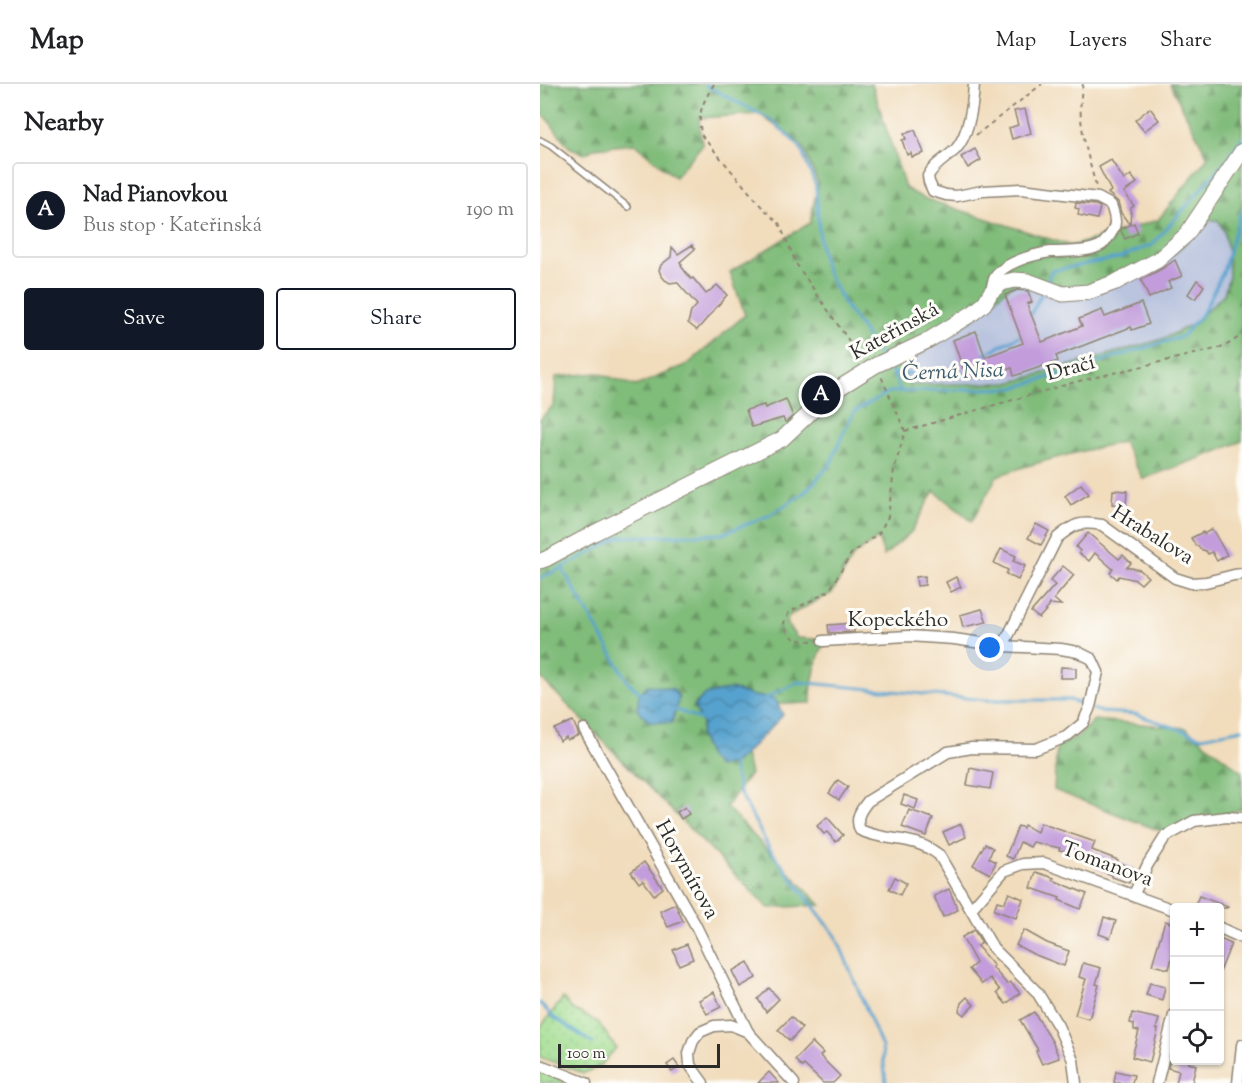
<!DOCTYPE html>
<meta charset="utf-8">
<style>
body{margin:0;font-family:"Sorts Mill Goudy",serif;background:#f6f6f6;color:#202124}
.controls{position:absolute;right:18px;bottom:18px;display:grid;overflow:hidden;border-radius:6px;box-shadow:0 2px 4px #0004}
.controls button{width:54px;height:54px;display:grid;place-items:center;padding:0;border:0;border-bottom:2px solid #e0e0e0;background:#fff;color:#202124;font:30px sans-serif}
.scale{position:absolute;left:18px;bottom:15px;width:162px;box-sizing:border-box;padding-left:6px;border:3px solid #2b2b2b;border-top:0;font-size:16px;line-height:21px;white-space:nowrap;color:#2b2b2b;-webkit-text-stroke:4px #fdfcf7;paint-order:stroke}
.you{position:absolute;left:450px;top:564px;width:21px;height:21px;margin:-15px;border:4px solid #fff;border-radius:50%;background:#1a73e8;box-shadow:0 0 0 9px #1a73e833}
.badge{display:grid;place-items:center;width:39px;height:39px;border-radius:50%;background:#111827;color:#fff;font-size:20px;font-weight:700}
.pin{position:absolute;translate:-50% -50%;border:3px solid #fff;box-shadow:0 2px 6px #0006}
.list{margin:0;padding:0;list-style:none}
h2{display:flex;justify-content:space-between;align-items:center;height:78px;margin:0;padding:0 24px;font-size:26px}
h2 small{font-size:20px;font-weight:400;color:#757577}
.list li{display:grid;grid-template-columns:39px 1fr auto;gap:18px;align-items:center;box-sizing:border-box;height:96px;margin:0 12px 12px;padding:0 12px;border:2px solid #e0e0e0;border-radius:6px}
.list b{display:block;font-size:22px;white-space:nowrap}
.list p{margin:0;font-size:20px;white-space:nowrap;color:#757577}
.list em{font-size:20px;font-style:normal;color:#757577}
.actions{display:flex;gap:12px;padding:18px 24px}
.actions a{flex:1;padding:14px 0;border:2px solid #111827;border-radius:6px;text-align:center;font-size:21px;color:#111827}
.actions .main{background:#111827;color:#fff}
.icon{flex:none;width:33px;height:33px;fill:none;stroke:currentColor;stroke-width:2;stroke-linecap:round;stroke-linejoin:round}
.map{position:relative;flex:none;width:702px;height:999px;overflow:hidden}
header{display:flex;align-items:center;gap:36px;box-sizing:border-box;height:84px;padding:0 30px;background:#fff;border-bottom:2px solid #e0e0e0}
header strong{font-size:28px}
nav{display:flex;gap:33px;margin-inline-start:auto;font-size:21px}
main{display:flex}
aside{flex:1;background:#fff}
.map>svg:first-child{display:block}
.industrial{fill:#bac4de}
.grass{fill:url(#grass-dots);stroke:#66845e;stroke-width:1.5}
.forest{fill:url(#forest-firs);stroke:#567452;stroke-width:1.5;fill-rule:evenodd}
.park{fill:url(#park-tufts);stroke:#66845e;stroke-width:1.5}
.water{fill:url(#water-waves);stroke:#40667c;stroke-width:1.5}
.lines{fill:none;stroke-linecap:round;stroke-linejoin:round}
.stream{stroke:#56a2ce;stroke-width:3}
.building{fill:#c29cdb}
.lane-casing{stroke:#8e8474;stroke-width:8}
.street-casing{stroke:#8e8474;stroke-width:13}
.secondary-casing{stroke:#8e8474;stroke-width:17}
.path{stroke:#8e8474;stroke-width:2;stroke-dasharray:4.5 4.5;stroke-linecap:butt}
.lane{stroke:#fff;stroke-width:5}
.street{stroke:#fff;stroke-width:10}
.secondary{stroke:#fff;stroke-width:15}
.labels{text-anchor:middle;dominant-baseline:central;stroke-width:6;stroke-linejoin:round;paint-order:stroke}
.street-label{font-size:21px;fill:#2b2b2b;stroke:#fdfcf7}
.water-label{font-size:22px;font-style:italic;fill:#3c5b6c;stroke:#fdfcf7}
</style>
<header>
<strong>Map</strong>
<nav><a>Map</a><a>Layers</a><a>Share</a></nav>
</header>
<main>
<aside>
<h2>Nearby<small></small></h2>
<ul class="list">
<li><span class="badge">A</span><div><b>Nad Pianovkou</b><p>Bus stop · Kateřinská</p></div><em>190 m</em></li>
</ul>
<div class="actions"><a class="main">Save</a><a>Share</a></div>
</aside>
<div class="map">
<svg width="702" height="999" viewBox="0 0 702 999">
<defs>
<pattern id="grass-dots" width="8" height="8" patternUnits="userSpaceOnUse" patternTransform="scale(1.5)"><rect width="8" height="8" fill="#a1dd90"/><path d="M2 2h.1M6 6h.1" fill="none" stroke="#8bbe7c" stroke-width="1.8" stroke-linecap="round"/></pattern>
<pattern id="forest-firs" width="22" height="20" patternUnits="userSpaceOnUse" patternTransform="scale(1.5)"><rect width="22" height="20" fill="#80bc7a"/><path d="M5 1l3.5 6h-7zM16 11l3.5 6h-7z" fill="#699964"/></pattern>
<pattern id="park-tufts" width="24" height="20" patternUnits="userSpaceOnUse" patternTransform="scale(1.5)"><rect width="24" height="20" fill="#a1dd90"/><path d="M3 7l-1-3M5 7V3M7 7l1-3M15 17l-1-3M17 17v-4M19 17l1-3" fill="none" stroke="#8bbe7c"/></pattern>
<pattern id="water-waves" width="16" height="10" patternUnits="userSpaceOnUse" patternTransform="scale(1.5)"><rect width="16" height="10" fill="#56a2ce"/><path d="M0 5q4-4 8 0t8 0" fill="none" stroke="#4784a7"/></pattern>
</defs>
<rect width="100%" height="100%" fill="#fdfcf7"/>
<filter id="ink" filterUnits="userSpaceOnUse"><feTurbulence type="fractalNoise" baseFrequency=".0167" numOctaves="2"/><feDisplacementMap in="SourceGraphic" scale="12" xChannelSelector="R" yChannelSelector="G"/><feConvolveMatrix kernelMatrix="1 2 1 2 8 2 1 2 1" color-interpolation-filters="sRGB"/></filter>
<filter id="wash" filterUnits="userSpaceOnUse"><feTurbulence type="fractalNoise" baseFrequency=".008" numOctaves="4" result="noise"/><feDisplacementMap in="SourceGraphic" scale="24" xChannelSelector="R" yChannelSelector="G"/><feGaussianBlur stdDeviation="1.35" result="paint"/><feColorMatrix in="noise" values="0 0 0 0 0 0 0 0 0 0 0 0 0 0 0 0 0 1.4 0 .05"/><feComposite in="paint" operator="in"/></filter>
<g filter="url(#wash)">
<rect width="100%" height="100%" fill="#f1dcbc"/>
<polygon class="industrial" points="678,136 684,147 688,169 689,192 684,210 653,240 623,255 469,299 370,301 360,285 370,276 392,263 472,201 635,169 668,137"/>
<polygon class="grass" points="23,914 32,925 58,938 76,964 59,983 43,989 0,973 0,944"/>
<g class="forest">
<path d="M0,0H332L365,104L383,114L531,162L618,136L668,73L630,0H702V357L676,368L603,395L583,358C541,367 498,377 457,392L432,437L394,407L371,448L344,472L338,454L314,471L292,509L250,531L246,539L257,554L287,556C277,567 270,604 271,619L238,620L234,615L214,612L191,605L158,632L162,639L160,652L169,673L193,680L205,670L210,690L186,723L281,821L228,824L0,593V335L14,321L16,293L58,289L96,302L148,280L205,231L190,188L270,139L278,99L262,61L219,30L159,34L162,61L135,93L95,60L55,64L45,70L29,63L8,36L0,28ZM678,136L684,147L688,169L689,192L684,210L653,240L623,255L469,299L370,301L361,285L370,276L392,263L433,235L456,214L472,201L497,196L549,213L635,169L668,137Z"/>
<polygon points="554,636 646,644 702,688 702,725 623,748 514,706 517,661 537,653"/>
</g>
<polygon class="park" points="0,987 8,989 29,999 0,999"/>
<g class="water">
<polygon points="108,601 133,605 139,614 132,639 110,638 97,626 99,610"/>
<polygon points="191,605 214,612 235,615 243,631 205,670 193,680 178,683 169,673 160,652 162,639 154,622 164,611"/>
</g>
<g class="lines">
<g class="stream">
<polyline points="166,0 167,2 233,37 260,63 276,102 280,163 286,186 304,220 342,274"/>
<polyline points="507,200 511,187 578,174 612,161 685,78 702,54"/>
<polyline points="490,232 502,209"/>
<polyline points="441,272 481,251 482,249"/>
<polyline points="348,282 353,290 360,306"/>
<polyline points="353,290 424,289 426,287"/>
<polyline points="22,484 88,598 104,612"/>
<polyline points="0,494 22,484 79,453 182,450 230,431 264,409 290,381 304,347 314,328 349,308 474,304 641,253 663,229 683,188 699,133 702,127"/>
<polyline points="224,615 258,598 446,616 530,616 547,622"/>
<polyline points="134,625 162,636"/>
<polyline points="553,625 562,628 595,630 662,653 702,645"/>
<polyline points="192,678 199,707 229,764 296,852 342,963 346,999"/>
<polyline points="0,919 13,933 53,959"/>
</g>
</g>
<g id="blocks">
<g class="building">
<polygon points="610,24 619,36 604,47 595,36"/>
<polygon points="485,25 491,49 472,55 469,44 478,41 474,27"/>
<polygon points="375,46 384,69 372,73 371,69 367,71 362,56 366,55 364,50"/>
<polygon points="435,65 441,76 428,84 421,73"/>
<polygon points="571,76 584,96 591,91 597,99 584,108 594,122 591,124 590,141 594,139 598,149 585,155 581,147 581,145 590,141 581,129 578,118 568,109 571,107 559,83"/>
<polygon points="536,119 556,121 560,123 557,135 538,131 539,125 535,124"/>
<polygon points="152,161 155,165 140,178 142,181 141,182 151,195 153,194 166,210 177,201 187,211 157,246 148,239 151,228 157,221 137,198 130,199 125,196 121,191 119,186 121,181 131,173 132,163 138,170"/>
<polygon points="635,176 642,192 628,198 631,204 609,214 601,196 623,184"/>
<polygon points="657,196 664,202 655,215 648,210"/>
<polygon points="477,206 488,207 492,218 487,220 502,258 542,242 539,235 562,226 565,233 601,219 609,240 592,246 591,243 516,272 518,277 474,292 472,284 447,292 426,293 413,256 436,247 445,273 483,259 465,211"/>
<polygon points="246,315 253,332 246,338 245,338 243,334 212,343 206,326 224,321 225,324"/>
<polygon points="541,400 549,410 531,421 525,412"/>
<polygon points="573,406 587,407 586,422 572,420"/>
<polygon points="496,440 509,447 501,461 488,454"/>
<polygon points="672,445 687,471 677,477 672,468 668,470 666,467 660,465 658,462 656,462 651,454 663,448 664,450"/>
<polygon points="548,449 579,475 583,471 591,479 587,483 600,486 608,493 601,500 596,496 579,492 577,495 570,489 573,485 555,469 549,477 539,469 540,467 536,463"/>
<polygon points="461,465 476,472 473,477 485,482 478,496 466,490 468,486 454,479"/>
<polygon points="523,482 534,491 514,515 521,521 509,520 509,523 499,534 491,528 515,501 510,497"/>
<polygon points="385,492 385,501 377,502 376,493"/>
<polygon points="416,493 421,503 411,508 406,498"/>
<polygon points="442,525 447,538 423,543 420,531"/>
<polygon points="314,539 314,548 289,549 288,541"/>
<polygon points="521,583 536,584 536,594 520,594"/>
<polygon points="33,637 39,651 27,656 26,653 20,657 14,645"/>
<polygon points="430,684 453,689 450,705 427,701"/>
<polygon points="298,696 308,703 299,716 289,709"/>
<polygon points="364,711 378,716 375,725 361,720"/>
<polygon points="145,723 149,730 141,735 137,728"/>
<polygon points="369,726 393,734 386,752 362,743"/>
<polygon points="287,733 303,751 296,758 287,748 284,750 277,742"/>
<polygon points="500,739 555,758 552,766 578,776 577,778 594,784 589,799 572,793 572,791 555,784 557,781 531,771 531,768 519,766 520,764 493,758 490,763 480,758 473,775 466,772 478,742 483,744 484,741 497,748"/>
<polygon points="421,740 426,753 409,761 403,748"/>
<polygon points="445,760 453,764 449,774 456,778 450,790 433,781"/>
<polygon points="104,778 123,804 114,811 103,796 99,799 91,788"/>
<polygon points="496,788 514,794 513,796 547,810 540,825 519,816 520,814 491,804"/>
<polygon points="355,793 366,799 360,811 349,805"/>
<polygon points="409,805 418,826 403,833 394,812"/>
<polygon points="469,809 483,815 476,834 454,826 457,817 464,819"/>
<polygon points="659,812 688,823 687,824 654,824"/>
<polygon points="135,820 143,837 128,843 120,827"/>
<polygon points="564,833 576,837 570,854 559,850"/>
<polygon points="625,837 634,840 634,867 629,885 612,881"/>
<polygon points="434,846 442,859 437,862 454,882 452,883 467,900 470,898 480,909 466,920 457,909 460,906 450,894 442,900 429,885 436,879 422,853"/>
<polygon points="484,846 507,859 529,867 524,882 493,870 476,861"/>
<polygon points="680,855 691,860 680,888"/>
<polygon points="147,860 153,875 139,881 133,866"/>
<polygon points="208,878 216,894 200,903 192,887"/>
<polygon points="543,879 561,884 556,900 559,901 549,935 535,931 546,895 539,893"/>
<polygon points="610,899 625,903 622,916 606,911"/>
<polygon points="229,904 239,915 226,928 218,915"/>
<polygon points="174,908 181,923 167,930 159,916"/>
<polygon points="427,913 434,921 424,931 419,927 421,919"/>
<polygon points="494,928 512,957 519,974 502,980 496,967 498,966 480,936"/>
<polygon points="592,929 619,935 616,945 618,945 610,978 592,973 599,947 594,946 594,940 590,939"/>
<polygon points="251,933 262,944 250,957 238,946"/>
<polygon points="272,958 283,969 280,972 300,992 293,999 283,999 264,981 262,983 255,976"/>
<polygon points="134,976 139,983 132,988 127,981"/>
<polygon points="630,976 649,976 648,979 656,981 652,999 636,999 639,987 628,984"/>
<polygon points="576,987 594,991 592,999 574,999"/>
<polygon points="229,988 239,999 218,999"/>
</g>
</g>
</g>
<g filter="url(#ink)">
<use href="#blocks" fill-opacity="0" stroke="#8e8474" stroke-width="1.5"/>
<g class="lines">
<g class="lane-casing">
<polyline id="lane" points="0,56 11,62 88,123"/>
</g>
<g class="street-casing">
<g id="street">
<path d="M434,0C433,19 429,50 416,65C407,74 394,80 388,92L389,98L393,107L406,111L417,112L442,107L481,105L558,114L571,121C576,135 578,142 567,155C565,158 561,162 557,163C543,169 526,167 511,168C494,170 462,179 454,195C452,199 452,204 451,208"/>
<path d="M283,557L368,552L414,555L463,562L521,565L538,568L552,575L558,588L550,623L543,639L526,653L496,665L432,664L408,668L328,717C320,727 315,734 320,746C348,759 372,750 399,771L453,864L497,908L518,942L533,976L536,999"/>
<path d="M463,562L517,454C534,440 540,437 562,441L635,494L651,499L666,498L694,491L702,490"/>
<polyline points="44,645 155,840 208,948"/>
<polyline points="593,812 608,780 625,753 654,737 687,733 702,734"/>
<polyline points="431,825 464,787 483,780 504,779 634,826"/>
<polyline points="680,844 702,854"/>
<polyline points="0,981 46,999"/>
<polyline points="163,999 150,981 149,969 153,957 160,948 174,942 191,941 208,948 254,999"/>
<polyline points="617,999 634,931"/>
<polyline points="698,999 702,961"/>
</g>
</g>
<g class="secondary-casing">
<polyline id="secondary" points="0,477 6,475 54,449 242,355 291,309 336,281 387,257 433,229 444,220 451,208 462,199 474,196 488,197 523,210 548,208 576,198 618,176 646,151 702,67"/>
</g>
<g class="path">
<path d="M174,0C163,18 156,31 162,52L221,122L239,139L257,181L322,276"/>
<path d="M543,0C535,34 548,70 556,103"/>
<polyline points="436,51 502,0"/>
<polyline points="365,347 535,298 684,263 702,251"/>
<polyline points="272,557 256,556 247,548 244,539 249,528 289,507 311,470 339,449 348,433 354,386 365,347 341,292"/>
</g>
<use href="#lane" class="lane"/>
<use href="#street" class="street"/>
<use href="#secondary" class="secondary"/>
</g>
</g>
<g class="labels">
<g class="street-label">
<text transform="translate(355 248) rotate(-29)">Kateřinská</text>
<text transform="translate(531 285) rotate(-15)">Dračí</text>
<text transform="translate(612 452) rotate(32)">Hrabalova</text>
<text x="358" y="537">Kopeckého</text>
<text transform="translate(567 781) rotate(20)">Tomanova</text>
<text transform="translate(146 786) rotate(61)">Horymírova</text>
</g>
<g class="water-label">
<text transform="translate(413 289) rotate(-2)">Černá Nisa</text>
</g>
</g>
</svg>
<div class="controls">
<button>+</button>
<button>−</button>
<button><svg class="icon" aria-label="locate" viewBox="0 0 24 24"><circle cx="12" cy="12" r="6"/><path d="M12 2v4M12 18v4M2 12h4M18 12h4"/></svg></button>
</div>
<div class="scale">100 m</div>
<div class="you"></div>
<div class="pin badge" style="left:281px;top:311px">A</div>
</div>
</main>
